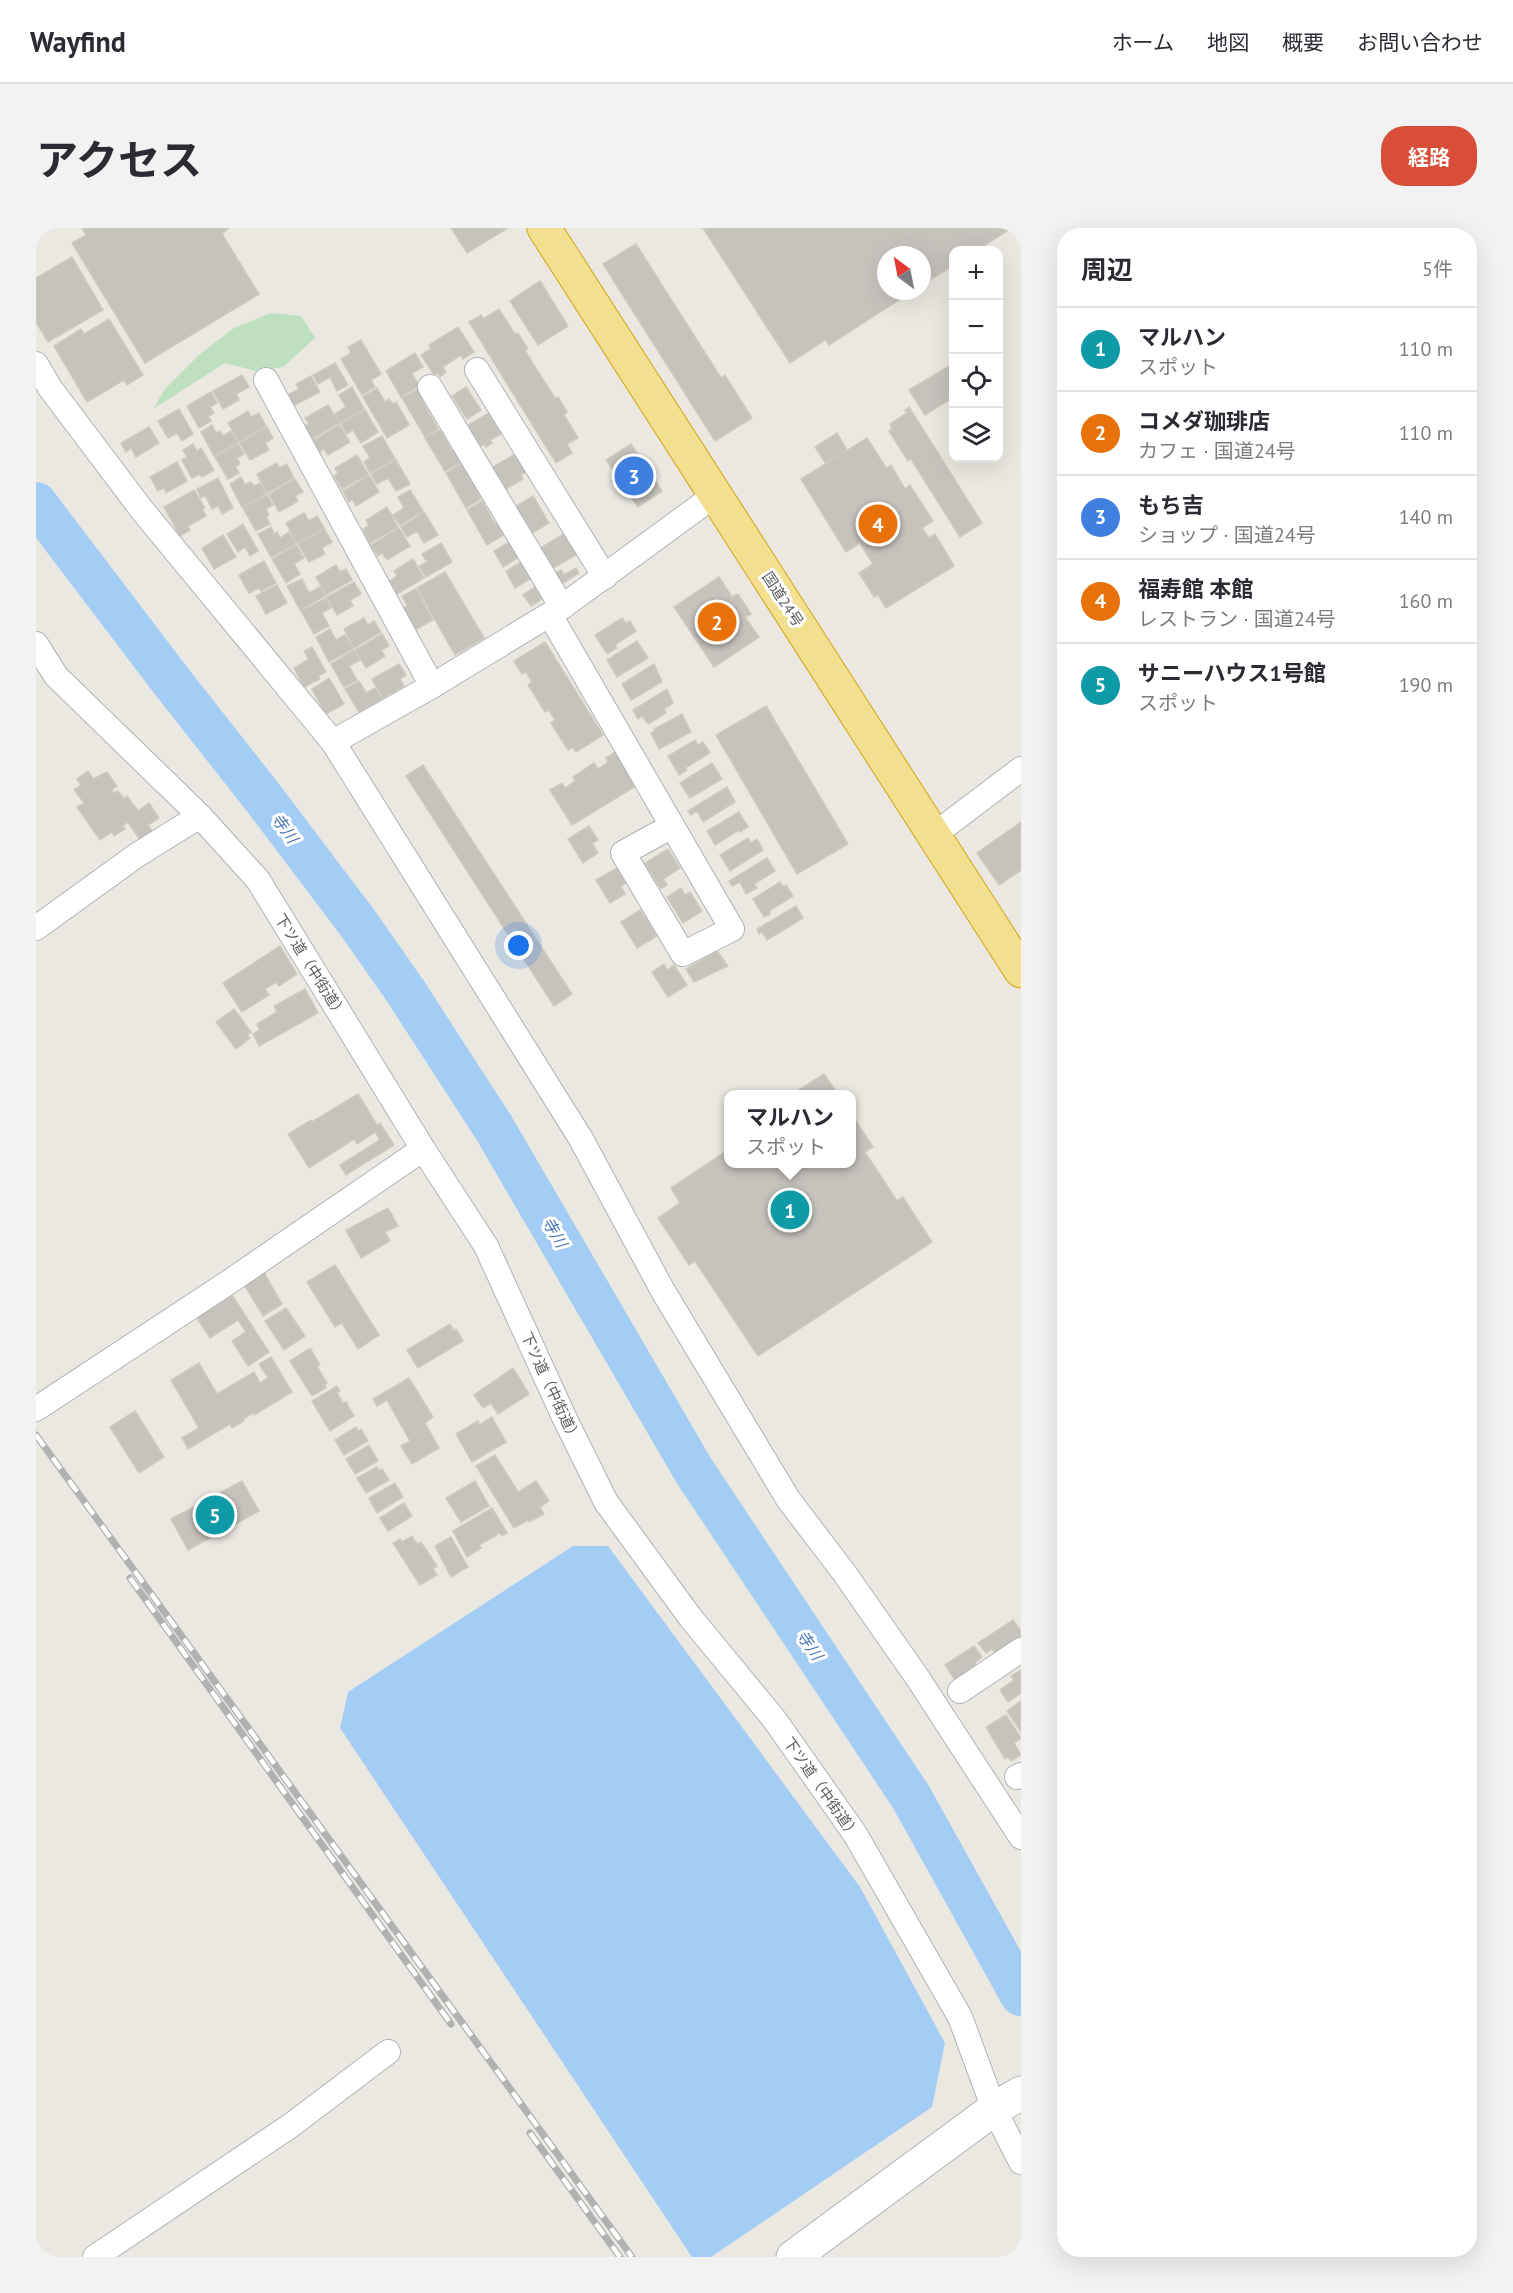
<!DOCTYPE html>
<html lang="ja">
<meta charset="utf-8">
<style>
body{margin:0;font-family:"PT Sans","Noto Sans JP",sans-serif;background:#f2f2f3;color:#2b2b33}
.controls{position:absolute;right:18px;top:18px;display:grid;overflow:hidden;border-radius:12px;box-shadow:0 6px 24px #0002}
.controls button{width:54px;height:54px;display:grid;place-items:center;padding:0;border:0;border-bottom:2px solid #e1e1e2;background:#fff;color:#2b2b33;font:30px sans-serif}
.compass{position:absolute;left:841px;top:18px;width:54px;height:54px;border-radius:50%;background:#fff;box-shadow:0 6px 24px #0002;rotate:328deg}
.you{position:absolute;left:483px;top:718px;width:21px;height:21px;margin:-15px;border:4px solid #fff;border-radius:50%;background:#1a73e8;box-shadow:0 0 0 9px #1a73e833}
.badge{display:grid;place-items:center;width:39px;height:39px;border-radius:50%;background:#d84e38;color:#fff;font-size:20px;font-weight:700}
.pin{position:absolute;translate:-50% -50%;border:3px solid #fff;box-shadow:0 2px 6px #0006}
.popup{position:absolute;left:688px;top:862px;width:132px;height:78px;box-sizing:border-box;display:grid;place-content:center;border-radius:12px;background:#fff;filter:drop-shadow(0 2px 4px #0005);font-size:20px;white-space:nowrap;color:#7c7c81}
.popup b{font-size:22px;color:#2b2b33}
.popup::after{content:'';position:absolute;left:50%;top:100%;margin-left:-12px;border:12px solid transparent;border-top-color:#fff}
.list{margin:0;padding:0;list-style:none}
h2{display:flex;justify-content:space-between;align-items:center;height:78px;margin:0;padding:0 24px;font-size:26px}
h2 small{font-size:20px;font-weight:400;color:#7c7c81}
.list li{display:grid;grid-template-columns:39px 1fr auto;gap:18px;align-items:center;box-sizing:border-box;height:84px;padding:0 24px;border-top:2px solid #e1e1e2}
.list b{display:block;font-size:22px;white-space:nowrap}
.list p{margin:0;font-size:20px;white-space:nowrap;color:#7c7c81}
.list em{font-size:20px;font-style:normal;color:#7c7c81}
.icon{flex:none;width:33px;height:33px;fill:none;stroke:currentColor;stroke-width:2;stroke-linecap:round;stroke-linejoin:round}
.map{position:relative;flex:none;width:985px;height:2029px;overflow:hidden;border-radius:24px}
header{display:flex;align-items:center;gap:36px;box-sizing:border-box;height:84px;padding:0 30px;background:#fff;border-bottom:2px solid #e1e1e2}
header strong{font-size:28px}
nav{display:flex;gap:33px;margin-inline-start:auto;font-size:21px}
.intro{display:flex;align-items:center;justify-content:space-between;box-sizing:border-box;height:144px;padding:0 36px}
h1{margin:0;font-size:42px}
.button{padding:15px 27px;border-radius:24px;background:#d84e38;color:#fff;font-size:21px;font-weight:700}
main{display:flex;gap:36px;padding:0 36px}
aside{flex:1;background:#fff;border-radius:24px;box-shadow:0 6px 24px #0002}
.map>svg:first-child{display:block}
.green{fill:#bee0c0}
.water{fill:#a4cdf6}
.lines{fill:none;stroke-linecap:round;stroke-linejoin:round}
.river{stroke:#a4cdf6;stroke-width:42}
.building{fill:#c6c2bc;stroke:#cecabf;stroke-width:1.5}
.street-casing{stroke:#b0b2b6;stroke-width:26}
.secondary-casing{stroke:#afb2b6;stroke-width:35}
.highway-casing{stroke:#d5a414;stroke-width:35}
.street{stroke:#fff;stroke-width:24}
.secondary{stroke:#fff;stroke-width:33}
.highway{stroke:#f2df8f;stroke-width:33}
.rail-casing{stroke:#b0b1b1;stroke-width:7}
.rail{stroke:#fff;stroke-width:4.5;stroke-dasharray:14;stroke-linecap:butt}
.labels{text-anchor:middle;dominant-baseline:central;stroke-width:6;stroke-linejoin:round;paint-order:stroke}
.street-label{font-size:15px;fill:#585b5f;stroke:#fff}
.water-label{font-size:16px;font-style:italic;fill:#4a78b6;stroke:#fff}
</style>
<header>
<strong>Wayfind</strong>
<nav><a>ホーム</a><a>地図</a><a>概要</a><a>お問い合わせ</a></nav>
</header>
<div class="intro"><h1>アクセス</h1><a class="button">経路</a></div>
<main>
<div class="map">
<svg width="985" height="2029" viewBox="0 0 985 2029">
<rect width="100%" height="100%" fill="#eae8e0"/>
<polygon class="green" points="235,85 265,88 279,110 247,139 220,143 189,135 117,181 129,161 164,126 198,100"/>
<polygon class="water" points="537,1318 572,1318 824,1659 909,1815 896,1879 675,2029 656,2029 304,1500 312,1464"/>
<g class="lines">
<polyline class="river" points="0,275 136,454 228,571 324,698 370,764 458,900 658,1243 875,1569 985,1767"/>
</g>
<g class="building">
<polygon points="46,0 193,0 186,6 223,66 109,135 36,15 50,7"/>
<polygon points="415,0 472,0 431,25"/>
<polygon points="667,0 976,0 941,22 918,22 918,37 886,57 886,27 850,27 850,63 877,63 793,117 789,112 754,135"/>
<polygon points="600,16 685,150 689,147 716,190 679,213 567,36"/>
<polygon points="36,29 67,82 12,114 0,94 0,50"/>
<polygon points="504,53 532,98 502,117 474,73"/>
<polygon points="463,81 479,106 482,105 492,121 489,123 519,170 522,169 531,184 528,187 542,210 531,216 536,225 520,235 433,94 445,87 447,91"/>
<polygon points="73,91 107,147 91,157 88,152 51,174 18,118 45,101 48,106"/>
<polygon points="422,99 438,124 427,131 425,127 407,139 410,144 404,149 401,145 398,147 385,127 395,121 393,117"/>
<polygon points="325,112 345,146 335,152 339,159 326,167 305,131 315,125 312,119"/>
<polygon points="379,125 387,139 376,145 383,158 365,169 350,143"/>
<polygon points="299,135 312,157 301,163 294,149 282,156 277,147"/>
<polygon points="918,135 918,169 889,187 873,162"/>
<polygon points="206,147 213,159 200,166 203,172 187,181 177,163"/>
<polygon points="275,148 284,164 253,180 248,169 263,161 260,156"/>
<polygon points="316,159 328,181 304,195 299,186 310,179 303,167"/>
<polygon points="430,159 445,182 431,191 416,168"/>
<polygon points="341,160 349,174 353,171 357,176 360,174 373,197 351,210 327,169"/>
<polygon points="384,160 391,172 387,174 402,201 389,209 366,170"/>
<polygon points="175,164 181,175 174,179 178,185 172,188 175,193 163,200 151,178"/>
<polygon points="292,177 303,195 272,213 265,200 273,196 269,190"/>
<polygon points="873,179 946,295 924,309 875,231 872,233 853,203 856,201 854,196 871,185 869,182"/>
<polygon points="143,181 157,206 146,213 141,205 132,210 122,193"/>
<polygon points="329,182 342,204 325,215 317,202 311,206 305,196"/>
<polygon points="212,183 215,189 223,185 230,198 203,214 192,195"/>
<polygon points="453,185 465,206 454,212 456,215 450,219 449,216 441,220 429,199"/>
<polygon points="176,197 180,205 184,203 187,208 195,203 202,214 178,228 165,204"/>
<polygon points="303,197 314,214 292,227 288,221 283,225 276,213"/>
<polygon points="113,199 123,215 100,229 95,220 90,224 85,215"/>
<polygon points="231,199 237,210 229,215 233,222 214,232 204,215"/>
<polygon points="404,202 416,223 418,221 426,234 409,243 389,210"/>
<polygon points="801,205 811,222 790,236 779,219"/>
<polygon points="346,208 359,231 334,245 328,234 334,230 327,218"/>
<polygon points="831,210 850,240 855,237 869,261 874,257 897,293 886,300 893,310 899,306 918,338 850,380 842,367 838,369 823,345 837,336 824,315 810,324 765,251"/>
<polygon points="157,216 161,223 165,220 178,242 166,249 164,246 156,250 146,232 151,229 147,222"/>
<polygon points="202,216 208,226 201,230 204,236 199,238 203,245 192,251 179,229"/>
<polygon points="595,216 626,263 602,279 570,232"/>
<polygon points="481,225 492,243 485,247 487,251 468,262 455,240"/>
<polygon points="321,227 332,246 306,261 298,248 302,245 299,240"/>
<polygon points="360,232 374,256 360,263 352,250 341,256 335,246"/>
<polygon points="141,234 151,253 130,265 128,260 122,263 114,249"/>
<polygon points="241,235 243,240 251,236 258,250 231,265 221,246"/>
<polygon points="426,235 442,261 440,263 445,271 430,280 410,245"/>
<polygon points="333,247 343,264 320,278 316,271 313,274 307,263"/>
<polygon points="205,249 209,257 215,254 218,258 224,255 230,266 206,279 194,256"/>
<polygon points="182,250 197,280 186,286 182,278 176,281 169,267 165,270 161,261"/>
<polygon points="259,251 267,264 259,268 262,273 243,284 233,266"/>
<polygon points="158,262 169,280 166,281 170,288 152,298 154,302 144,308 128,279"/>
<polygon points="374,262 387,283 364,297 357,287 368,280 362,269"/>
<polygon points="231,267 237,277 230,281 233,287 230,289 234,296 220,303 207,280"/>
<polygon points="497,268 513,295 493,307 477,280"/>
<polygon points="446,273 459,296 462,294 469,306 451,317 431,282"/>
<polygon points="351,279 362,299 334,315 327,301 333,298 330,292"/>
<polygon points="388,284 402,307 388,315 381,303 371,309 365,299"/>
<polygon points="268,285 273,293 281,288 288,300 261,315 250,295"/>
<polygon points="207,296 222,323 214,328 209,319 202,324 191,306"/>
<polygon points="235,299 238,306 241,304 244,310 253,304 260,316 235,329 222,306"/>
<polygon points="363,300 374,318 351,332 346,325 342,328 335,317"/>
<polygon points="288,301 296,314 286,320 289,326 273,334 262,316"/>
<polygon points="531,304 543,325 516,341 504,320"/>
<polygon points="187,307 200,329 178,341 166,320"/>
<polygon points="478,311 487,327 467,339 458,323"/>
<polygon points="405,315 416,334 390,349 383,338 391,334 386,326"/>
<polygon points="260,317 268,330 258,336 264,346 250,355 236,331"/>
<polygon points="377,331 388,350 361,366 354,353 361,348 358,343"/>
<polygon points="490,331 499,348 479,360 470,343"/>
<polygon points="228,333 240,355 225,363 223,360 213,365 203,347"/>
<polygon points="300,337 304,344 310,341 316,352 290,367 280,349"/>
<polygon points="540,340 543,345 524,357 517,346 525,342 528,347"/>
<polygon points="409,344 448,410 419,427 381,360"/>
<polygon points="683,349 696,369 702,366 715,386 709,389 723,409 678,439 638,379"/>
<polygon points="266,351 273,365 284,359 289,368 264,382 251,358"/>
<polygon points="318,354 325,366 314,372 317,378 301,387 291,369"/>
<polygon points="241,357 251,375 230,386 220,368"/>
<polygon points="499,359 506,371 495,378 487,367"/>
<polygon points="380,361 397,392 379,402 366,381 371,378 366,368"/>
<polygon points="290,370 295,380 286,385 293,398 278,406 265,383"/>
<polygon points="328,390 332,397 338,393 345,404 318,420 308,401"/>
<polygon points="586,390 590,395 594,393 600,403 579,417 581,420 571,426 559,407"/>
<polygon points="294,401 300,412 309,407 317,421 293,434 280,409"/>
<polygon points="346,406 353,418 345,422 349,428 330,440 319,422"/>
<polygon points="601,413 612,430 581,449 571,432"/>
<polygon points="509,414 567,507 540,524 537,519 532,522 515,495 519,492 513,482 509,484 492,457 496,454 490,444 486,446 478,433"/>
<polygon points="276,419 290,444 282,448 284,451 268,459 258,440 273,431 268,423"/>
<polygon points="318,422 324,432 313,438 321,452 308,459 295,436"/>
<polygon points="363,436 370,447 364,451 368,458 347,470 336,451"/>
<polygon points="618,436 626,454 595,472 586,456"/>
<polygon points="293,450 308,476 290,486 276,461"/>
<polygon points="323,453 330,465 339,460 346,471 323,484 309,461"/>
<polygon points="631,461 637,475 628,481 630,485 612,496 606,488 602,491 597,482"/>
<polygon points="730,478 812,616 761,646 680,507"/>
<polygon points="646,486 655,504 623,521 615,505 619,503 618,501"/>
<polygon points="659,512 662,517 667,514 674,525 649,540 651,542 643,547 632,528"/>
<polygon points="579,524 600,558 536,597 514,562 526,555 529,560 539,553 537,549 558,535 562,541 572,534 570,530"/>
<polygon points="676,535 686,551 654,570 644,555"/>
<polygon points="387,537 536,766 518,778 370,548"/>
<polygon points="52,543 57,551 71,544 81,558 76,562 78,565 82,563 88,571 91,568 102,583 113,575 123,590 112,597 116,603 104,612 92,594 87,598 89,601 78,608 76,604 64,612 41,579 48,575 38,562 45,557 41,551"/>
<polygon points="691,559 699,574 667,594 661,583 655,587 652,583"/>
<polygon points="703,584 712,599 704,604 703,602 679,617 671,603"/>
<polygon points="985,594 985,642 963,657 941,625"/>
<polygon points="553,598 562,612 556,615 562,625 547,635 532,611"/>
<polygon points="712,610 715,615 721,611 727,622 694,643 684,627"/>
<polygon points="632,621 644,640 627,651 631,657 625,661 609,635"/>
<polygon points="731,630 739,643 718,656 721,660 710,666 704,654 696,658 693,653"/>
<polygon points="581,640 590,655 585,658 589,666 574,675 560,652"/>
<polygon points="744,654 747,659 750,657 757,668 733,683 734,686 728,689 717,671"/>
<polygon points="645,660 649,667 654,664 666,683 647,695 631,669"/>
<polygon points="760,678 767,690 731,712 726,704 723,706 721,701"/>
<polygon points="604,682 621,708 601,720 585,694"/>
<polygon points="244,718 261,746 243,758 240,754 229,761 233,767 206,784 187,755"/>
<polygon points="681,723 692,738 658,754 650,741"/>
<polygon points="628,736 631,742 638,737 651,757 632,769 616,744"/>
<polygon points="269,761 282,785 223,818 217,806 224,802 221,796 241,784 238,778"/>
<polygon points="198,781 215,804 211,807 214,810 200,821 180,794"/>
<polygon points="788,846 802,866 759,866 758,865"/>
<polygon points="322,866 341,897 344,895 358,917 310,947 304,937 344,912 339,904 321,916 318,911 273,940 252,906 275,892 276,894"/>
<polygon points="816,887 837,919 829,924 861,973 867,969 896,1014 722,1128 659,1033 653,1037 622,990 644,975 635,960 692,922 692,936 816,936"/>
<polygon points="352,980 362,998 349,1004 354,1013 325,1030 310,1002"/>
<polygon points="299,1037 343,1107 322,1121 306,1095 299,1099 271,1054"/>
<polygon points="226,1041 246,1076 227,1088 207,1055"/>
<polygon points="196,1067 233,1124 212,1138 196,1113 210,1104 202,1092 174,1110 159,1087 164,1084 166,1086"/>
<polygon points="250,1080 269,1108 248,1122 229,1093"/>
<polygon points="414,1096 418,1103 420,1101 427,1113 382,1140 371,1122"/>
<polygon points="274,1120 284,1137 281,1139 291,1155 289,1157 290,1160 276,1168 254,1133"/>
<polygon points="235,1129 256,1164 218,1187 217,1185 207,1191 208,1193 196,1200 194,1196 152,1221 146,1210 163,1200 135,1152 163,1135 181,1166 218,1144 224,1155 232,1150 223,1136"/>
<polygon points="477,1140 493,1166 462,1186 455,1175 447,1180 438,1167"/>
<polygon points="373,1150 397,1189 389,1195 403,1220 376,1236 365,1218 374,1213 351,1172 341,1178 337,1171"/>
<polygon points="301,1158 304,1163 301,1165 307,1175 310,1174 318,1188 294,1203 276,1173"/>
<polygon points="99,1183 128,1229 103,1245 74,1199"/>
<polygon points="456,1189 470,1214 436,1234 420,1206 442,1193 443,1197"/>
<polygon points="320,1199 322,1203 325,1201 332,1213 308,1227 299,1212"/>
<polygon points="333,1217 342,1233 319,1246 310,1231"/>
<polygon points="459,1227 482,1264 500,1253 513,1273 504,1279 508,1286 493,1294 492,1292 478,1300 440,1238"/>
<polygon points="341,1239 343,1242 346,1241 353,1252 330,1265 321,1250"/>
<polygon points="206,1253 223,1283 152,1322 135,1291"/>
<polygon points="439,1253 453,1278 425,1294 410,1270"/>
<polygon points="359,1255 367,1269 341,1285 333,1270"/>
<polygon points="368,1275 376,1288 352,1303 344,1290"/>
<polygon points="456,1280 471,1305 466,1308 464,1305 443,1317 445,1320 431,1329 417,1303"/>
<polygon points="376,1308 381,1316 385,1314 401,1338 397,1341 401,1347 384,1357 357,1315 364,1311 366,1314"/>
<polygon points="415,1309 432,1339 415,1349 399,1318"/>
<polygon points="977,1392 985,1403 985,1411 960,1428 956,1421 950,1425 942,1415"/>
<polygon points="938,1418 946,1429 939,1435 942,1440 921,1455 909,1437"/>
<polygon points="985,1442 985,1465 972,1474 964,1462 978,1452 975,1448"/>
<polygon points="985,1473 985,1504 971,1483"/>
<polygon points="970,1487 985,1510 978,1515 985,1527 975,1533 972,1529 969,1531 950,1499"/>
</g>
<g class="lines">
<g class="street-casing">
<g id="street">
<polyline points="0,136 14,160 106,282 297,514 545,911 627,1063 752,1271 809,1346 881,1449 985,1609"/>
<polyline points="441,142 569,349"/>
<polyline points="230,152 396,458 526,379 679,267"/>
<polyline points="394,159 526,379"/>
<polyline points="514,387 696,701 647,726 587,625 636,598"/>
<polyline points="0,416 20,448 164,588 222,652 387,921 450,1018 528,1189 570,1274 654,1389 738,1491 819,1606 924,1789 958,1881 985,1934"/>
<polyline points="297,514 396,458"/>
<polyline points="899,606 985,541"/>
<polyline points="0,700 101,627 164,588"/>
<polyline points="0,1181 193,1054 387,921"/>
<polyline points="924,1463 985,1422"/>
<polyline points="981,1549 985,1547"/>
<polyline points="59,2029 254,1898 352,1824"/>
</g>
</g>
<g class="secondary-casing">
<polyline id="secondary" points="757,2029 958,1881 985,1865"/>
</g>
<g class="highway-casing">
<polyline id="highway" points="508,0 985,743"/>
</g>
<use href="#street" class="street"/>
<use href="#secondary" class="secondary"/>
<use href="#highway" class="highway"/>
<g class="rail-casing">
<g id="rail">
<polyline points="0,1207 596,2029"/>
<polyline points="94,1350 415,1796"/>
<polyline points="494,1905 584,2029"/>
</g>
</g>
<use href="#rail" class="rail"/>
</g>
<g class="labels">
<g class="street-label">
<text transform="translate(747 371) rotate(57)">国道24号</text>
<text transform="translate(275 738) rotate(58)">下ツ道（中街道）</text>
<text transform="translate(515 1159) rotate(65)">下ツ道（中街道）</text>
<text transform="translate(786 1560) rotate(55)">下ツ道（中街道）</text>
</g>
<g class="water-label">
<text transform="translate(249 600) rotate(54)">寺川</text>
<text transform="translate(519 1004) rotate(60)">寺川</text>
<text transform="translate(774 1417) rotate(56)">寺川</text>
</g>
</g>
</svg>
<div class="controls">
<button>+</button>
<button>−</button>
<button><svg class="icon" aria-label="locate" viewBox="0 0 24 24"><circle cx="12" cy="12" r="6"/><path d="M12 2v4M12 18v4M2 12h4M18 12h4"/></svg></button>
<button><svg class="icon" aria-label="layers" viewBox="0 0 24 24"><path d="M12 4l9 5-9 5-9-5zM3 14l9 5 9-5"/></svg></button>
</div>
<svg class="compass" viewBox="-18 -18 36 36"><path d="M0-13l5 13h-10z" fill="#e53935"/><path d="M0 13l5-13h-10z" fill="#7c7c81"/></svg>
<div class="you"></div>
<div class="pin badge" style="left:754px;top:982px;background:#0f9aa8">1</div>
<div class="popup"><b>マルハン</b>スポット</div>
<div class="pin badge" style="left:681px;top:394px;background:#e8710a">2</div>
<div class="pin badge" style="left:598px;top:248px;background:#3f7fe0">3</div>
<div class="pin badge" style="left:842px;top:296px;background:#e8710a">4</div>
<div class="pin badge" style="left:179px;top:1287px;background:#0f9aa8">5</div>
</div>
<aside>
<h2>周辺<small>5件</small></h2>
<ul class="list">
<li><span class="badge" style="background:#0f9aa8">1</span><div><b>マルハン</b><p>スポット</p></div><em>110 m</em></li>
<li><span class="badge" style="background:#e8710a">2</span><div><b>コメダ珈琲店</b><p>カフェ · 国道24号</p></div><em>110 m</em></li>
<li><span class="badge" style="background:#3f7fe0">3</span><div><b>もち吉</b><p>ショップ · 国道24号</p></div><em>140 m</em></li>
<li><span class="badge" style="background:#e8710a">4</span><div><b>福寿館 本館</b><p>レストラン · 国道24号</p></div><em>160 m</em></li>
<li><span class="badge" style="background:#0f9aa8">5</span><div><b>サニーハウス1号館</b><p>スポット</p></div><em>190 m</em></li>
</ul>
</aside>
</main>
